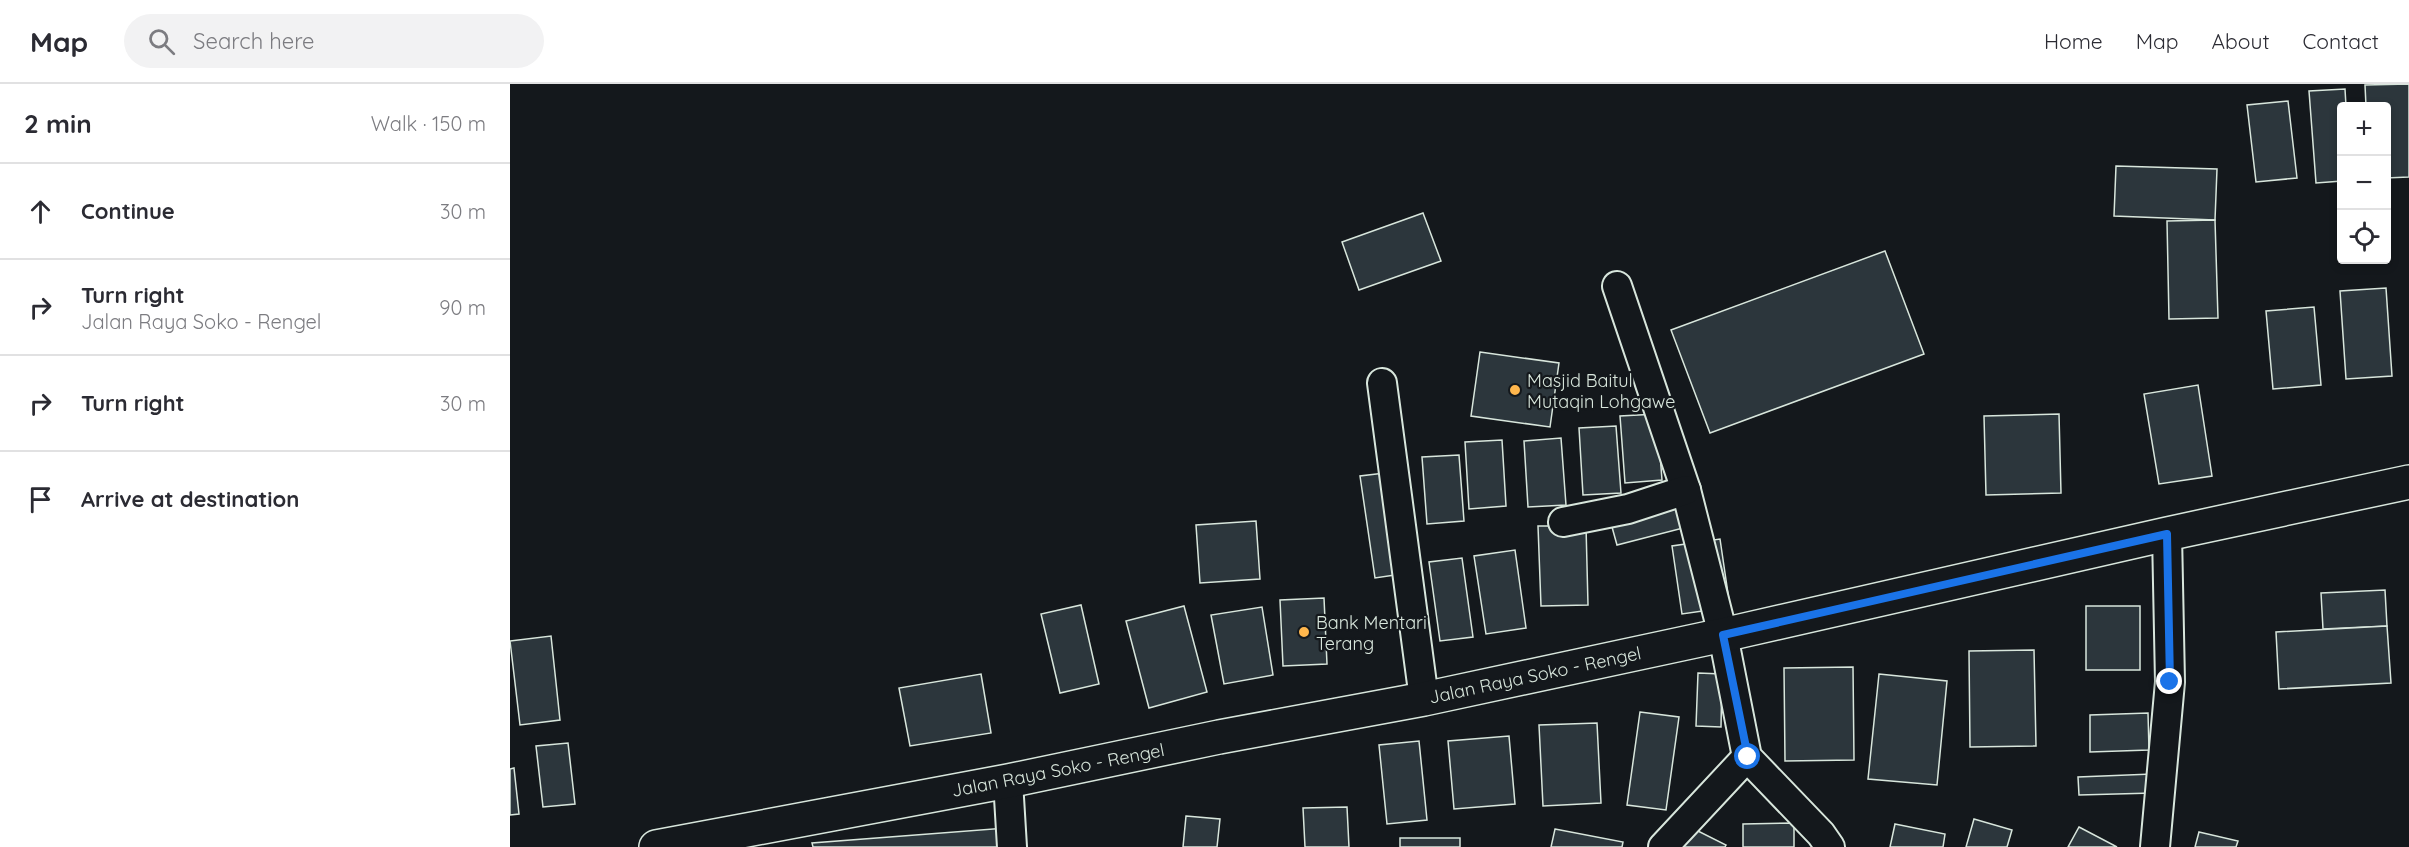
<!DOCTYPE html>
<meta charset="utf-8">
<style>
body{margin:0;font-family:Quicksand,sans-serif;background:#f2f2f3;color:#2b2b33}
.controls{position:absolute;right:18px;top:18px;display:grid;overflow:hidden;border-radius:6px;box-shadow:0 3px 9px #0003}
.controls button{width:54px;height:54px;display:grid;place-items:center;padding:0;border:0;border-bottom:2px solid #e1e1e2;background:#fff;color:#2b2b33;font:30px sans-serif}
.stop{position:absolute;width:18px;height:18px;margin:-14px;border:4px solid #1a73e8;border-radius:50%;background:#fff}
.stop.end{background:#1a73e8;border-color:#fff;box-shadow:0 2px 6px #0008}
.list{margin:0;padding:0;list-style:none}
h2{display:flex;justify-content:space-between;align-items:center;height:78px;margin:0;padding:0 24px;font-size:26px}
h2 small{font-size:20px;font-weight:400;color:#7c7c81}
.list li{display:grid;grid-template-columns:39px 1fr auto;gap:18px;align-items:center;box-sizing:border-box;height:96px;padding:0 24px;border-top:2px solid #e1e1e2}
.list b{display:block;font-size:22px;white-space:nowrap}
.list p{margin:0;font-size:20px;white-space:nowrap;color:#7c7c81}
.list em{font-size:20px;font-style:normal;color:#7c7c81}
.icon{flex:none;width:33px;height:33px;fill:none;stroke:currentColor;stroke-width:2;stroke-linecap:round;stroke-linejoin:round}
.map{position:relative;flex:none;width:1899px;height:763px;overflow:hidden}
header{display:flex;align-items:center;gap:36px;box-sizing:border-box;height:84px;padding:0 30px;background:#fff;border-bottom:2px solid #e1e1e2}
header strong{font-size:28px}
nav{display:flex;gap:33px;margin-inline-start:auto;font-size:21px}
.search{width:420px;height:54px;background:#f2f2f3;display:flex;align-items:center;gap:15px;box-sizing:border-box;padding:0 21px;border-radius:33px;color:#7c7c81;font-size:22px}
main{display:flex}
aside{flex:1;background:#fff}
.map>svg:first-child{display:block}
.building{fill:#2c363c;stroke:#d8e6dc;stroke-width:1.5}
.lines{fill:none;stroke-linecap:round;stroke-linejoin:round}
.street-casing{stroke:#d8e6dc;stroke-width:32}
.primary-casing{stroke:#d8e6dc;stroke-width:36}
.street{stroke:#14181c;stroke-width:28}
.primary{stroke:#14181c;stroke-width:33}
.route{stroke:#1a73e8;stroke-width:8}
.poi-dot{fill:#ffb74d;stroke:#14181c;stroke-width:2}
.labels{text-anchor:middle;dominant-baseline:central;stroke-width:4.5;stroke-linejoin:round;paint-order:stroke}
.poi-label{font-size:18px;fill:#d8e6dc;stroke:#14181c;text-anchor:start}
.street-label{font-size:18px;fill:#d8e6dc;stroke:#14181c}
</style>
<header>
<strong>Map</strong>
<div class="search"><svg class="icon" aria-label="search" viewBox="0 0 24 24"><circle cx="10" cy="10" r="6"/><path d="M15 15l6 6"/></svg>Search here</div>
<nav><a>Home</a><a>Map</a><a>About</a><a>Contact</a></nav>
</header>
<main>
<aside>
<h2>2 min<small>Walk · 150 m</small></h2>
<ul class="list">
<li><svg class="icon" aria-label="ahead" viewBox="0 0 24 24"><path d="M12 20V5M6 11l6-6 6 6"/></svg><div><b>Continue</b></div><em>30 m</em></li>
<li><svg class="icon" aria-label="right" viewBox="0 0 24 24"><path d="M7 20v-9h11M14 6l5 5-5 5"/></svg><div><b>Turn right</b><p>Jalan Raya Soko - Rengel</p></div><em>90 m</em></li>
<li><svg class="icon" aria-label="right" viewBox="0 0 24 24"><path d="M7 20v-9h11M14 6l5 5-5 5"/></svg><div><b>Turn right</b></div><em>30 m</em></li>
<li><svg class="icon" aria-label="arrive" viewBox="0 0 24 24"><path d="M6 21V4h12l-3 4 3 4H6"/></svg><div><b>Arrive at destination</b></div></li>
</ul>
</aside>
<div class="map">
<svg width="1899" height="763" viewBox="0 0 1899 763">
<rect width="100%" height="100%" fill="#14181c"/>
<g class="building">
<polygon points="1899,0 1899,93 1876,94 1876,22 1856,22 1855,1"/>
<polygon points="1835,5 1836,22 1832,22 1832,97 1806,99 1799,7"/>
<polygon points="1778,17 1787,94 1746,98 1737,21"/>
<polygon points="1606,82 1707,85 1705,136 1604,132"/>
<polygon points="913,129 931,177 849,206 832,158"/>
<polygon points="1705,136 1708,234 1659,235 1657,137"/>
<polygon points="1375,167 1414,270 1200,349 1161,246"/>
<polygon points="1876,204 1882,292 1836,295 1830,207"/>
<polygon points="1804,223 1811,301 1763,305 1756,227"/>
<polygon points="970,268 1049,279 1040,343 961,332"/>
<polygon points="1688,301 1702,392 1649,400 1634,310"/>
<polygon points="1147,330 1152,396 1115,399 1110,332"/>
<polygon points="1549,330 1551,409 1476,411 1474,332"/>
<polygon points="1106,342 1111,409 1073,411 1069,344"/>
<polygon points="1051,354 1056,421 1018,423 1014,357"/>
<polygon points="992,356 996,422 959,425 955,358"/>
<polygon points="949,371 954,437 917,440 912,373"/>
<polygon points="883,388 898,489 865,494 850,392"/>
<polygon points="1168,407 1177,443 1107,461 1097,425"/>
<polygon points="746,437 750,495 690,499 686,441"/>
<polygon points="1028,442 1076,442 1078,521 1031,522"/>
<polygon points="1210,455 1220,523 1172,530 1162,462"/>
<polygon points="1005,466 1016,544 976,550 964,472"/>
<polygon points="952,474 963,553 930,557 919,478"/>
<polygon points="1875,506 1877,542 1813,545 1811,509"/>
<polygon points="814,514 817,580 773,582 770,516"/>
<polygon points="571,521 589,600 550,609 531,530"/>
<polygon points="674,522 697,608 639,624 616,537"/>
<rect x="1576" y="522" width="54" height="64"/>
<polygon points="752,523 763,591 714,600 701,531"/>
<polygon points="1877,542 1881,599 1769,605 1766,548"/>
<polygon points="41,552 50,636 10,641 0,557"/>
<polygon points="1524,566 1526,662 1460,663 1459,567"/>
<polygon points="1343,583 1344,676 1275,677 1274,584"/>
<polygon points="1188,589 1212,590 1211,643 1186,642"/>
<polygon points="471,590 481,649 400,662 389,604"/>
<polygon points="1369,590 1437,597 1427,701 1358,695"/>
<polygon points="1130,628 1169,633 1156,726 1117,721"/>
<polygon points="1638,629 1639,666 1580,668 1580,631"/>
<polygon points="1087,639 1091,719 1033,722 1029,641"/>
<polygon points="999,652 1005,720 944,725 938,657"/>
<polygon points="909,657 917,736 877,740 869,661"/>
<polygon points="58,659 65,720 33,723 26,662"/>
<polygon points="4,684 9,730 0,731 0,685"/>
<polygon points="1642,690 1643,709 1569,711 1568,693"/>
<polygon points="837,723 839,763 795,763 793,724"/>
<polygon points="676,732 710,735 707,763 673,763"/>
<polygon points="1464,735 1502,746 1497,763 1456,763"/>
<polygon points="1284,739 1284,763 1233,763 1233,740"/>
<polygon points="1385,740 1435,750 1433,763 1380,763"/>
<polygon points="1180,743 1216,761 1215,763 1169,763"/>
<polygon points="1569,743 1607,763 1558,763"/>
<polygon points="496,744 497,763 303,763 302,759"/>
<polygon points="1045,745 1113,758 1112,763 1041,763"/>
<polygon points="1689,748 1728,757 1726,763 1685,763"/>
<rect x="890" y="754" width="60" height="9"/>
</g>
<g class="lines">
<g class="street-casing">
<g id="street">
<polyline points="1107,202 1176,406 1213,551 1237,673 1311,750 1320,763"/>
<polyline points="872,299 914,615"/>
<polyline points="1053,438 1118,425 1176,406"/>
<polyline points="498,697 502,763"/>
<polyline points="1153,763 1237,673"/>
<polyline points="1645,763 1660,598 1657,450"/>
</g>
</g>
<g class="primary-casing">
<polyline id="primary" points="146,763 498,697 709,653 914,615 1213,551 1657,450 1899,398"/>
</g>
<use href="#street" class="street"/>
<use href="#primary" class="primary"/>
</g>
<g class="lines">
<polyline class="route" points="1238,673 1213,551 1657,450 1660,598"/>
</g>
<g class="poi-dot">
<circle cx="1005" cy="306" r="6"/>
<circle cx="794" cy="548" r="6"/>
</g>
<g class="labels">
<g class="poi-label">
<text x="1017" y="296">Masjid Baitul<tspan x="1017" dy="21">Mutaqin Lohgawe</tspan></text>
<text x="806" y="538">Bank Mentari<tspan x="806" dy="21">Terang</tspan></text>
</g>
<g class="street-label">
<text transform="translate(1025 591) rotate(-12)">Jalan Raya Soko - Rengel</text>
<text transform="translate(548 686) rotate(-11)">Jalan Raya Soko - Rengel</text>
</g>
</g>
</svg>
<div class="controls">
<button>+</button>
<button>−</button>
<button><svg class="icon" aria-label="locate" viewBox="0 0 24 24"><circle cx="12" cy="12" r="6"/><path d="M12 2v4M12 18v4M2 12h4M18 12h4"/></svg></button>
</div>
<div class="stop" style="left:1238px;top:673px"></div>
<div class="stop end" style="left:1660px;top:598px"></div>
</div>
</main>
